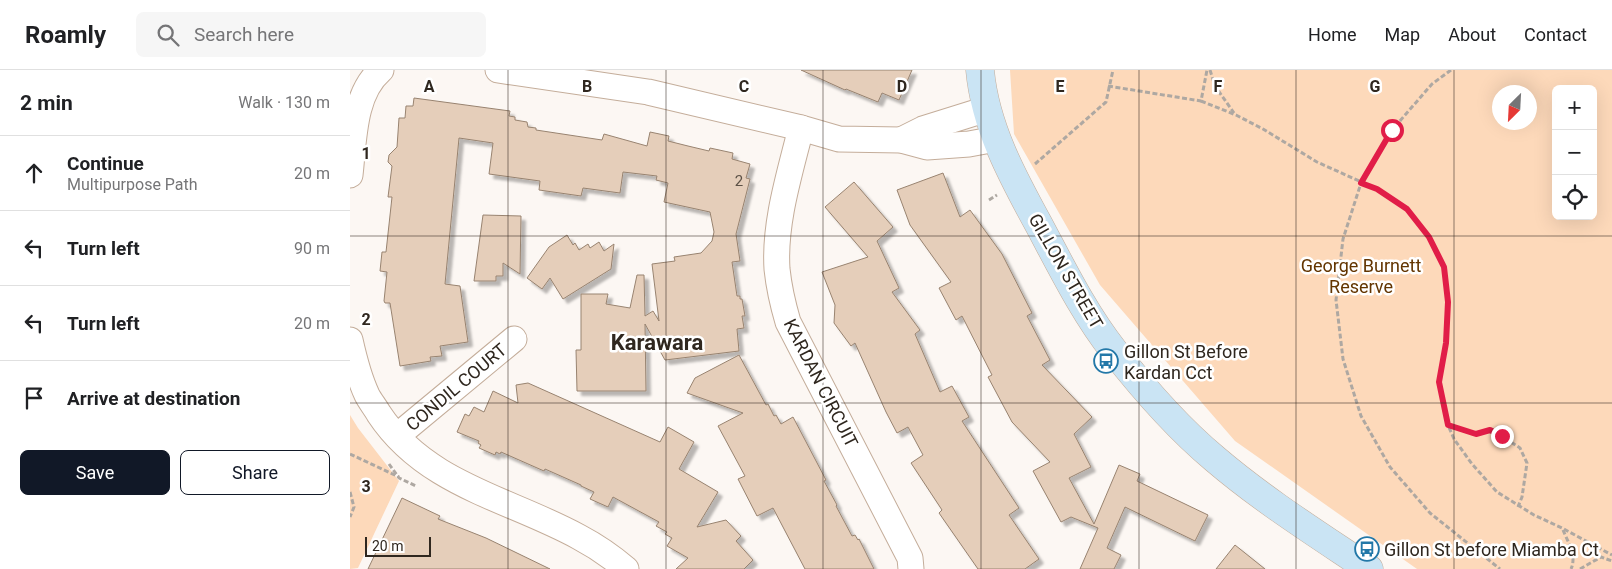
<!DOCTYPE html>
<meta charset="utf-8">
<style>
body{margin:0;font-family:Roboto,sans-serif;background:#f6f6f6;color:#202124}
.controls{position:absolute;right:15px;top:15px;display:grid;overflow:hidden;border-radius:8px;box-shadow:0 5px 20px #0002}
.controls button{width:45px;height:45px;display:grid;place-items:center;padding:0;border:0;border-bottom:1px solid #e0e0e0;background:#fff;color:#202124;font:25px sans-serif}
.compass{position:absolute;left:1142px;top:15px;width:45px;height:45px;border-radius:50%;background:#fff;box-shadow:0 5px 20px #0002;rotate:204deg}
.scale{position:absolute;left:15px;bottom:12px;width:66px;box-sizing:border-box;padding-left:5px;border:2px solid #2f271f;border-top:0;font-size:14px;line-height:18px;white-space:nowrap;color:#2f271f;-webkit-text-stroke:4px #fff;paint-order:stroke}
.stop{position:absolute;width:15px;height:15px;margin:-11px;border:4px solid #e11d48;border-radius:50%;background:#fff}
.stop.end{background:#e11d48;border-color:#fff;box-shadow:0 1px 5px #0008}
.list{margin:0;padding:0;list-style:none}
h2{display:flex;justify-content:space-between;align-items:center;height:65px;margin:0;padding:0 20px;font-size:21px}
h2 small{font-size:16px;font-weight:400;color:#757577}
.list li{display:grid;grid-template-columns:32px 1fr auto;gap:15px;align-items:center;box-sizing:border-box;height:75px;padding:0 20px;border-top:1px solid #e0e0e0}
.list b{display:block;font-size:19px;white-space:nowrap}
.list p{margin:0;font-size:16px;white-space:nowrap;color:#757577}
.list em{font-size:16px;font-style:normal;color:#757577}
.actions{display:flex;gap:10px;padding:15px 20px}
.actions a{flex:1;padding:11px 0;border:1px solid #111827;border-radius:8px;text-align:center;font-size:18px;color:#111827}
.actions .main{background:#111827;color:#fff}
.icon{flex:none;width:28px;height:28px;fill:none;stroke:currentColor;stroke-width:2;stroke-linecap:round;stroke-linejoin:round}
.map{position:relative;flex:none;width:1262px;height:499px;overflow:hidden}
header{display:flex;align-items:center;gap:30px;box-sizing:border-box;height:70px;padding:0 25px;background:#fff;border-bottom:1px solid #e0e0e0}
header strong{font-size:24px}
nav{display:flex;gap:28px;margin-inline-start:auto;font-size:18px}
.search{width:350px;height:45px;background:#f6f6f6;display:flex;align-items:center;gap:12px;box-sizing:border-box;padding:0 18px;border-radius:8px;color:#757577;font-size:19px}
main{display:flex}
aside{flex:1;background:#fff}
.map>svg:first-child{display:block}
.green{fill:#fdd9ba;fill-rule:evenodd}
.building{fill:#e5ceba;stroke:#988370;filter:url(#shadow)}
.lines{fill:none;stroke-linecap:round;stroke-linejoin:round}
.street-casing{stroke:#c4ad9a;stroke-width:27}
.secondary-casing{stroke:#c4ad9a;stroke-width:29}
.path{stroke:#aea8a2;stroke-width:3;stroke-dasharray:5 2.5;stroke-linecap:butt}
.street{stroke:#fff;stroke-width:25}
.secondary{stroke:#cae4f4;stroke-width:28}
.route{stroke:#e11d48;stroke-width:6}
.grid{fill:none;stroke:#2f271f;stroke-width:1;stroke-opacity:0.55}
.labels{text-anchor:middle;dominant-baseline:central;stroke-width:5;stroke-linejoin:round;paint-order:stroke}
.number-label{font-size:15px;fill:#5c5146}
.park-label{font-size:18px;fill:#633500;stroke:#fff}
.street-label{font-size:18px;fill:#2f271f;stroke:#fff}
.poi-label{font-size:18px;fill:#2f271f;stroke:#fff;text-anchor:start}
.district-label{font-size:22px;font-weight:bold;fill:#2f271f;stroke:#fff}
.grid-label{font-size:16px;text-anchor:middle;font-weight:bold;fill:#2f271f;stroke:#fff;stroke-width:5;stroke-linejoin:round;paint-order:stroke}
</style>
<header>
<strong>Roamly</strong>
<div class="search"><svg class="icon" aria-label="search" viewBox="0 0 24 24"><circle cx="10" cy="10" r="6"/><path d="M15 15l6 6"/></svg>Search here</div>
<nav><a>Home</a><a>Map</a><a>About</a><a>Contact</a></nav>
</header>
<main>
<aside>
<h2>2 min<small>Walk · 130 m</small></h2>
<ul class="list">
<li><svg class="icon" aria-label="ahead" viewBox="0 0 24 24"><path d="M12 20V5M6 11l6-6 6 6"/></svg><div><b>Continue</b><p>Multipurpose Path</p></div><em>20 m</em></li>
<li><svg class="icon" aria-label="left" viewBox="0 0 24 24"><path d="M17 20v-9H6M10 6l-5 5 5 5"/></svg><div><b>Turn left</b></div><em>90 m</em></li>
<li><svg class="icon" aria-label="left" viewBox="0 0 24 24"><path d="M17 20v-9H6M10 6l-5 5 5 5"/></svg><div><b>Turn left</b></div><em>20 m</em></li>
<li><svg class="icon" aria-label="arrive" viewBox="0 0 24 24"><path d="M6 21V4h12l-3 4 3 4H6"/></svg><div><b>Arrive at destination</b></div></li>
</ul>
<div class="actions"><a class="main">Save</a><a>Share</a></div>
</aside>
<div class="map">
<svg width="1262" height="499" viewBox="0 0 1262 499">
<defs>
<filter id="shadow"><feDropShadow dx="4.5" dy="4.5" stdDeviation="1" flood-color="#0004"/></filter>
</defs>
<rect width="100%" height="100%" fill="#fcf7f3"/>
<g class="green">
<path d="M660,0H1262V499H1067L885,371L750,215L664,64ZM1206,19H1243V146H1206ZM1150,22H1180V52H1150Z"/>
<polygon points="0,345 8,358 49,411 8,498 0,499"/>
</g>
<g class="building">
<polygon points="451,0 562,0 549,30 532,23 528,32 496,19 495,20"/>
<polygon points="64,28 160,41 159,46 165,47 165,50 177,52 178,57 186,58 186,60 252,70 254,64 297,76 300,62 319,66 318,71 338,76 359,81 360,78 383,83 382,89 400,94 396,108 400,109 386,164 390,191 382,192 387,226 390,226 390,229 392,229 395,246 392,246 394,258 387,259 389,281 315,290 295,254 296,321 227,321 226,280 231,280 231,224 258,224 256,234 280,238 287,205 294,205 295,246 303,241 309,251 302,194 325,191 324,187 351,183 362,171 364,162 360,142 314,132 318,113 306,110 307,106 273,102 270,123 233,118 231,126 189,120 190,111 139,104 143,73 109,68 95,214 110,216 118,272 90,276 92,286 80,287 81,291 50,296 40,233 35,233 34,231 37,202 30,201 32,182 36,182 42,127 38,127 42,96 38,92 39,85 47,77 49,48 55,48 56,36 63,36"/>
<polygon points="593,103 610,147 620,140 652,184 682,243 677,246 700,290 692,295 742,347 724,364 741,397 719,408 744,454 769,395 790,404 787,411 858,445 845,471 775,437 757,478 771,485 764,499 730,499 748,458 721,447 711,452 683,401 700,392 662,352 638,307 642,305 612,246 606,250 589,218 601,212 560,155 547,120"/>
<polygon points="504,112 543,157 527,171 549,218 542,222 570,260 565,264 590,322 602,316 619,347 612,351 669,438 659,445 689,489 675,499 628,499 589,443 592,440 561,393 573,385 558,357 547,363 536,342 505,273 501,276 484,253 485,235 472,202 518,187 475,137"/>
<polygon points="133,145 171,146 170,204 153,193 153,206 146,206 146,211 124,211"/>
<polygon points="217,165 223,175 225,173 229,180 238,174 240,178 249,172 254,181 264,174 261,199 213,229 200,208 192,219 177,208 199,177"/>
<polygon points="389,285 416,335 418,334 424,346 426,345 431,354 443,347 476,410 474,411 487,435 486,436 502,466 505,465 508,470 509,469 524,499 455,499 423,438 407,446 388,409 395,406 368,356 393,343 337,323 345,308"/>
<polygon points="178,313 310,372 318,357 344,372 329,399 368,422 347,457 376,450 391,466 386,471 403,490 394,499 326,499 338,488 317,476 322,468 315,464 317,462 306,456 309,452 263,427 258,437 240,429 244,422 231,416 231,415 195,399 194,401 151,382 150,384 146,382 145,385 129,378 131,375 128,373 129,371 107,362 115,344 119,346 124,337 134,342 143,321 168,333 166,315"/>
<polygon points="52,428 90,446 88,449 136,468 200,499 18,499"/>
<polygon points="885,475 915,499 866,499"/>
</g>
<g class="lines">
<g class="street-casing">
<g id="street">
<polyline points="148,0 298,22 451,58 489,69 551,70 577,77 619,74 646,69"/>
<path d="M451,58C440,103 424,152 427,199C429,218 433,235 438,252L560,488L561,499"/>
<polyline points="551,70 573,59 637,39"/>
<path d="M0,105C4,71 3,24 31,0"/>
<path d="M0,270C4,288 9,308 17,325C20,331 25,337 29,344C76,415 160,429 229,467C246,476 262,487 276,499"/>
<polyline points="47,366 164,269"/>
</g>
</g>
<g class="secondary-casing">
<path id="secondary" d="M630,0C635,56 662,106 689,155C712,198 734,243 764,281C793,318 829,359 865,389C913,430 967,464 1019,499"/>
</g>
<g class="path">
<polyline points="860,0 865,16 884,43"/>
<polyline points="1101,0 1082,14 1042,60 1011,113 993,169 986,230 993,289 1011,346 1040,397 1080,443 1150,499"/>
<polyline points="758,16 851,31 857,0"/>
<polyline points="851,31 886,45 913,59 967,92 1027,119 1057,139 1079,167 1094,197 1098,232 1096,273 1089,312 1098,355 1104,369 1122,394 1147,422 1184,445 1212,458 1262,485"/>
<polyline points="685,94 756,32 763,0"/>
<polyline points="639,130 647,125"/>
<polyline points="1099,355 1126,364 1139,360 1152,366 1170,378 1177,393 1172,427 1168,437"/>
<polyline points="0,384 49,407"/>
<polyline points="39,394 49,408 66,416"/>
<polyline points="0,422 4,437 0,447"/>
<path d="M1213,460C1218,472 1227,486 1221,499"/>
<polyline points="1230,499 1251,487 1262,491"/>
</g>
<use href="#street" class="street"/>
<use href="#secondary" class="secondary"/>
</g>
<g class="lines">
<polyline class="route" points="1042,60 1011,113 1027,119 1057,139 1079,167 1094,197 1098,232 1096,273 1089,312 1098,355 1126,364 1140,360 1152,366"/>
</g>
<path class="grid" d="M158,0V499M316,0V499M473,0V499M631,0V499M789,0V499M946,0V499M1104,0V499M0,166H1262M0,333H1262"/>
<defs>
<g id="bus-ring" transform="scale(1.25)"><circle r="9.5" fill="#fff" stroke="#2378a8" stroke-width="1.5"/><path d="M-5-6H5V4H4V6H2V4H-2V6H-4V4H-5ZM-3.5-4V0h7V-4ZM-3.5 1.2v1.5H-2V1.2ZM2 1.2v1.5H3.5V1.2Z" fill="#2378a8"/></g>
</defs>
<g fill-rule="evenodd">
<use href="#bus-ring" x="756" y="291"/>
<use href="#bus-ring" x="1017" y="479"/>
</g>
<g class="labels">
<g class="number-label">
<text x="389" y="111">2</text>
</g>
<g class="park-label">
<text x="1011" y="195">George Burnett<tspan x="1011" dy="21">Reserve</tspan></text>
</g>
<g class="street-label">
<text transform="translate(716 201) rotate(60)">GILLON STREET</text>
<text transform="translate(471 313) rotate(63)">KARDAN CIRCUIT</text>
<text transform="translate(106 317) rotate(-40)">CONDIL COURT</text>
</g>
<g class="poi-label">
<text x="774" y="281">Gillon St Before<tspan x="774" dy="21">Kardan Cct</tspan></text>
<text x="1034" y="479">Gillon St before Miamba Ct</text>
</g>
<g class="district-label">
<text x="307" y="272">Karawara</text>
</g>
</g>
<g class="grid-label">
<text x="79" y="22">A</text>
<text x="237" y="22">B</text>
<text x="394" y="22">C</text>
<text x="552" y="22">D</text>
<text x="710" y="22">E</text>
<text x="868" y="22">F</text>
<text x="1025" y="22">G</text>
<text x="16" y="89">1</text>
<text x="16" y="255">2</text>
<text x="16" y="422">3</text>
</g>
</svg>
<div class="controls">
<button>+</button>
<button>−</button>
<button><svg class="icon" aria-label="locate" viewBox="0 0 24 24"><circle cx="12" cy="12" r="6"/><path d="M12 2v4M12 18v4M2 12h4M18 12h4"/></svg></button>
</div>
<svg class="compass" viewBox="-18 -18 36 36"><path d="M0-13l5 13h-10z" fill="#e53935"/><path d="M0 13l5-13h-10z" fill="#757577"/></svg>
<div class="scale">20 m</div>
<div class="stop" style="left:1042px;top:60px"></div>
<div class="stop end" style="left:1152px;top:366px"></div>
</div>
</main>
